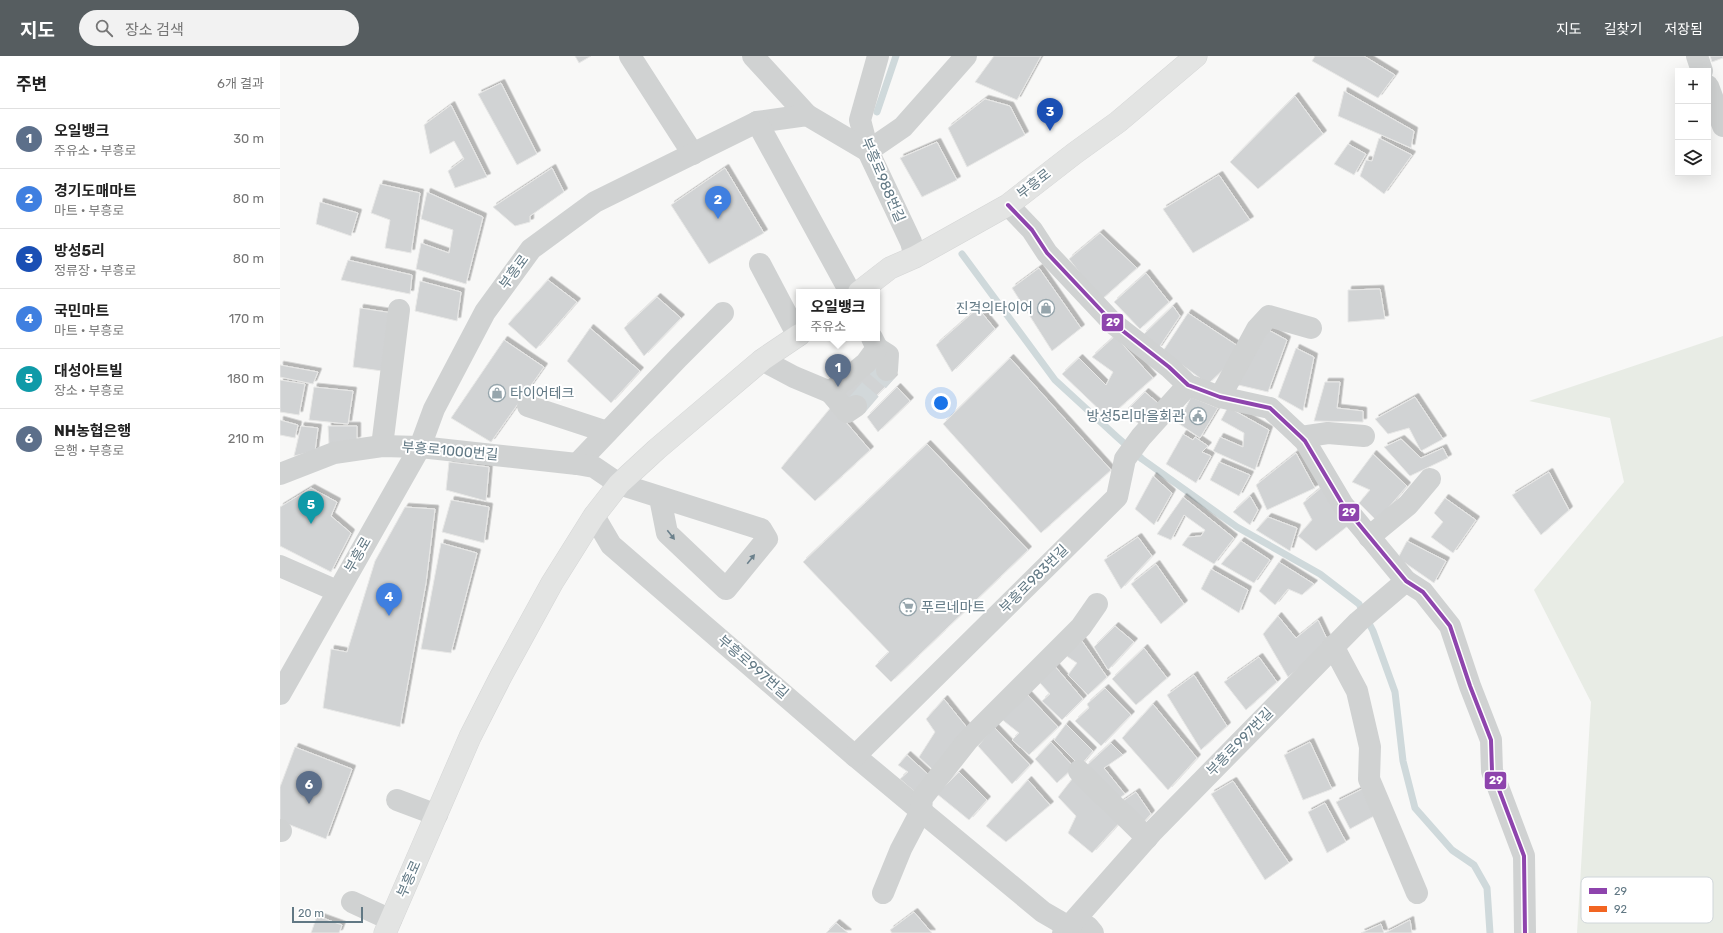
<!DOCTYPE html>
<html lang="ko">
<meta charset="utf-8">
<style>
body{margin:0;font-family:Rubik,"Noto Sans KR",sans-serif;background:#f2f2f2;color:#222}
.controls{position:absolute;right:12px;top:12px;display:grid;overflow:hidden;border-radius:0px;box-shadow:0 4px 16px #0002}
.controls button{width:36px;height:36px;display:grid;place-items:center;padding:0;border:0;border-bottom:1px solid #e0e0e0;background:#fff;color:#222;font:20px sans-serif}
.scale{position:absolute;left:12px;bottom:10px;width:71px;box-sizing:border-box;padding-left:4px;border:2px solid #617884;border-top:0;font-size:11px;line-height:14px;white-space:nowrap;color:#617884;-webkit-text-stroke:3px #fff;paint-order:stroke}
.you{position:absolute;left:661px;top:347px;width:14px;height:14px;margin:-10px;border:3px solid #fff;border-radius:50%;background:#1a73e8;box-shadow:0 0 0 6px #1a73e833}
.badge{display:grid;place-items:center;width:26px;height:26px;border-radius:50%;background:#565d60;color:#fff;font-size:13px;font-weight:700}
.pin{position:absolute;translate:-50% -33px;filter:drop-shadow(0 1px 2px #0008)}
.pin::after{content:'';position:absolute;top:21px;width:14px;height:12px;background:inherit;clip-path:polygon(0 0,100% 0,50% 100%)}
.popup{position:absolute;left:516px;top:233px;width:84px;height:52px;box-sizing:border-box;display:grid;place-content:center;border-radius:0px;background:#fff;filter:drop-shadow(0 1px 3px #0005);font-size:13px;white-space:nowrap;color:#767676}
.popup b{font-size:15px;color:#222}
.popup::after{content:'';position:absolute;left:50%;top:100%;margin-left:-8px;border:8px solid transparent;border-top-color:#fff}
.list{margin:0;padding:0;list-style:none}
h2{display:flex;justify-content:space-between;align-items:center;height:52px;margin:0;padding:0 16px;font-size:17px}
h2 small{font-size:13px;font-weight:400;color:#767676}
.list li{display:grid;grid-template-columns:26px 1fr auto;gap:12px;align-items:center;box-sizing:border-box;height:60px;padding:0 16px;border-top:1px solid #e0e0e0}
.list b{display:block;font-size:15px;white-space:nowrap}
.list p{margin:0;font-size:13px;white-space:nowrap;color:#767676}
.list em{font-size:13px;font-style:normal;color:#767676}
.icon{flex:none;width:22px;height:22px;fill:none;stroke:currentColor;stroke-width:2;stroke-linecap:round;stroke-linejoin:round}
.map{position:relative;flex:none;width:1443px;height:877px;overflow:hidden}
header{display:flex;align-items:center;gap:24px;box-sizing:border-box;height:56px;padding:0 20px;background:#565d60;color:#fff}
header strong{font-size:19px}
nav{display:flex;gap:22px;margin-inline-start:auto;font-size:14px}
.search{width:280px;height:36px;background:#f2f2f2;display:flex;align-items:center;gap:10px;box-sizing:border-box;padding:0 14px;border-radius:22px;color:#767676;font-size:15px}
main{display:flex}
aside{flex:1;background:#fff}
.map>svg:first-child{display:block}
.green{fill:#e8ece5}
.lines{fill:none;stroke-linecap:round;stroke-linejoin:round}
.stream{stroke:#cfd9db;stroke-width:7}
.building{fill:#d1d3d4;stroke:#e8e8e7;filter:url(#shadow)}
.minor-tunnel{stroke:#d2d8da;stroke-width:22;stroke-dasharray:22 11;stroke-linecap:butt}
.major-casing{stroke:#d5d6d6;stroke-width:23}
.minor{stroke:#d0d2d2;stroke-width:22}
.major{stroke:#e3e4e3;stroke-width:22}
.bus-1-casing{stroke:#fff;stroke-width:7}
.bus-1{stroke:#8e44ad;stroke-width:4}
.oneway{fill:#6c818c}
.labels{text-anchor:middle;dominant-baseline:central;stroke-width:4;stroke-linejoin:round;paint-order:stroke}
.street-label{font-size:14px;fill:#617884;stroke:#fff}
.poi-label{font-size:14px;fill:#617884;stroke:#fff;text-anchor:end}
.key{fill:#fff;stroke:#d0d6da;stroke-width:1}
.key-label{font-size:11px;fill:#617884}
.line-badge{stroke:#fff;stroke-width:1.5}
.badge-label{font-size:11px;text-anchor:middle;font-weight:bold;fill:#fff}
</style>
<header>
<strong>지도</strong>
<div class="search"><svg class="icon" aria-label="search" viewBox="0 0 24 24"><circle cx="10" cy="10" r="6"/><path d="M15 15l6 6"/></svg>장소 검색</div>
<nav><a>지도</a><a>길찾기</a><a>저장됨</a></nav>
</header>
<main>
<aside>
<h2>주변<small>6개 결과</small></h2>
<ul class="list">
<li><span class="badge" style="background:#5c6f8a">1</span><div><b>오일뱅크</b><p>주유소 · 부흥로</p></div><em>30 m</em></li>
<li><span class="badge" style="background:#3f7fe0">2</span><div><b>경기도매마트</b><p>마트 · 부흥로</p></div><em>80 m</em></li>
<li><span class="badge" style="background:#1a4fb4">3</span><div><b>방성5리</b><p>정류장 · 부흥로</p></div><em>80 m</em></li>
<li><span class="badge" style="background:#3f7fe0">4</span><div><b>국민마트</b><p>마트 · 부흥로</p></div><em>170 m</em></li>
<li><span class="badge" style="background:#0f9aa8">5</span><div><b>대성아트빌</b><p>장소 · 부흥로</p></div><em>180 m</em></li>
<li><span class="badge" style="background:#5c6f8a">6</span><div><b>NH농협은행</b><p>은행 · 부흥로</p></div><em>210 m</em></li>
</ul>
</aside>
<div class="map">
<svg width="1443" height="877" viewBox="0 0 1443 877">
<defs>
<filter id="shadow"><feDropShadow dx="3.5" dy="-3.5" stdDeviation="0" flood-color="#0004"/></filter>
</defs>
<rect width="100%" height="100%" fill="#f8f8f7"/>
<polygon class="green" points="1443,280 1443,877 1297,877 1311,646 1254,534 1344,426 1330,362 1249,345"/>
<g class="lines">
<g class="stream">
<polyline points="597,56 616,0"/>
<polyline points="682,198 775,324 837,381 862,403 957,471 1040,518 1079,548 1093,575 1115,636 1123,705 1135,752 1172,794 1194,809 1207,832 1210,877"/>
</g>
</g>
<g class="building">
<polygon points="295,0 311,0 299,7"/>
<polygon points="714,0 761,0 737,44 695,26"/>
<polygon points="1035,0 1084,0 1115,19 1098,42 1032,5"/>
<polygon points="1430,0 1443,0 1443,2 1432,6"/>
<polygon points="221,27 257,98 237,109 198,38"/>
<polygon points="1064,35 1134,75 1131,92 1058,60"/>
<polygon points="1015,40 1043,78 978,133 950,106"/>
<polygon points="705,43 730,50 745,79 687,111 668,72"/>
<polygon points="171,49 207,121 175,132 168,115 184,103 174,85 150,98 144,69"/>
<polygon points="1099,82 1132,99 1104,138 1080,120 1086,104 1092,105"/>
<polygon points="657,86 677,124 642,141 620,102"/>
<polygon points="1068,88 1086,98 1074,119 1054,108"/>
<polygon points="272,112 284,136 250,160 250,166 235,170 213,151"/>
<polygon points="445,112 484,177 429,208 391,149"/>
<polygon points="939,119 970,164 913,197 883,153"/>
<polygon points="100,128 140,137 131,197 105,192 110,164 91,157"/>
<polygon points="147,136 203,161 186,228 136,213 141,187 169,197 173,174 141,163"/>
<polygon points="40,146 78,157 71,180 36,168"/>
<polygon points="820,177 857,212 821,244 789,203"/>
<polygon points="68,204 132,219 130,238 61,224"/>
<polygon points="759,212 801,272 772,295 732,232"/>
<polygon points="866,217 889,246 860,273 834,246"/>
<polygon points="268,224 297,246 256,293 228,268"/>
<polygon points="140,225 181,236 177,265 135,255"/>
<polygon points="1100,233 1105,263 1068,266 1068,234"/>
<polygon points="377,241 401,262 364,300 344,272"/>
<polygon points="893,250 900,260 878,293 863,279"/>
<polygon points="80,252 113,257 102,315 73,311"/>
<polygon points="698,252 715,273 672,316 656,289"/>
<polygon points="908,257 964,294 928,328 883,295"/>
<polygon points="983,271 1007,284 988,336 954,328"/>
<polygon points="310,272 360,315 331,347 287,305"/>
<polygon points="835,280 873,322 828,362 782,318 799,302 826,329 833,316 812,301"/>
<polygon points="224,284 264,311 211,386 171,362"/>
<polygon points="1016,292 1034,301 1023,355 998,341"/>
<polygon points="730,302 831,414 761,477 663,368"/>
<polygon points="599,304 614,322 581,355 562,339"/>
<polygon points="0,309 38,316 33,328 0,321"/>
<polygon points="0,324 25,328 19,359 0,356"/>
<polygon points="1045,326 1060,326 1057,352 1083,355 1083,366 1034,365"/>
<polygon points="34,331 73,335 68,368 29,364"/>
<polygon points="617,331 630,345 598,376 587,361"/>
<polygon points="865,336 878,347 860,369 845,356"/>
<polygon points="911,341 938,352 920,382 898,367"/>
<polygon points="1135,341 1163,383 1141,395 1129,372 1108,378 1095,363"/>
<polygon points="552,350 590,394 535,445 501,412"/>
<polygon points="948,351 989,374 975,414 933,395 940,381 963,391 964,377 941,364"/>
<polygon points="0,364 18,369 15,382 0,379"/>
<polygon points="21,370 38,372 35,395 14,400"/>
<polygon points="48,370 77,370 77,384 49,389"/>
<polygon points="903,378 913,384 915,381 928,390 922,396 931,400 916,427 886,408"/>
<polygon points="1121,383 1141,402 1163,392 1168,402 1130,420 1104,391"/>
<polygon points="647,388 748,494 611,626 595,610 609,596 523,506"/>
<polygon points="1016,397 1035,432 987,454 976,429"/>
<polygon points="1093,398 1127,430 1097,465 1079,447 1090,434 1072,426"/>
<polygon points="169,406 209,411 206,445 166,434"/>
<polygon points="939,406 970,419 959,440 930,424"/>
<polygon points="1269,416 1289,454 1261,479 1232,439"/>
<polygon points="873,420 892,437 874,469 855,453"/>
<polygon points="1042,431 1069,469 1036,495 1018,480 1032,464 1023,447"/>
<polygon points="31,432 57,446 51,460 71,477 51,516 0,490 0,451"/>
<polygon points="970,440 978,454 970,469 953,456"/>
<polygon points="903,441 954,482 934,508 902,489 908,481 921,480 925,474 904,459 891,484 877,478"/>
<polygon points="1165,442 1196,464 1173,497 1151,481 1163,466 1154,457"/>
<polygon points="171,444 209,451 204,487 162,476"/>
<polygon points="125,451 155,453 146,527 120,671 43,652 51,593 67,596 95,505"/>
<polygon points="988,461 1017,472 1010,495 976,474"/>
<polygon points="858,481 872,500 841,533 824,504"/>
<polygon points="961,485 990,504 974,527 941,508"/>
<polygon points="1127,485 1166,505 1154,527 1118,502"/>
<polygon points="161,487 197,497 171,597 141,593"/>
<polygon points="999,506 1034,528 1022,539 1008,533 995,549 979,535"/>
<polygon points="876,508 904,548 881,568 851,528"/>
<polygon points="931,513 968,534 959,557 921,533"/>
<polygon points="998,560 1016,582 1038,564 1049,587 1008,621 983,578"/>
<polygon points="835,570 854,586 828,614 814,591"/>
<polygon points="802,585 827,621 808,639 788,619 797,607 785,599"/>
<polygon points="864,592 887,622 856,649 832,623"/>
<polygon points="979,601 997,626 966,654 944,626"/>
<polygon points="773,608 803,643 782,664 762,645 770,638 760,627"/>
<polygon points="914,619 947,670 921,694 887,639"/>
<polygon points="825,632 851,659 821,690 795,665 809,652 807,648"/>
<polygon points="746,637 778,671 749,699 732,684 739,677 720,662"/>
<polygon points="664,643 689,674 653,714 639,701 655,676 646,663"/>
<polygon points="873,648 917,702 888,734 842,682"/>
<polygon points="786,668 813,695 800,710 774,684"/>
<polygon points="714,671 750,709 732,728 698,690"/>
<polygon points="771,686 794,711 777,727 755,703"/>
<polygon points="1030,686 1052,733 1023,744 1004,699"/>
<polygon points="831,687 843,699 824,712 845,738 837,744 806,710"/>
<polygon points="15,691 72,713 46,783 0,765 0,731"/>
<polygon points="627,699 650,720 635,736 620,723 628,716 618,709"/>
<polygon points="679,716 707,744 689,764 657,738"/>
<polygon points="796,718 843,763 812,797 788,777 796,760 778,741"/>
<polygon points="748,724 770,749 726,786 706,770"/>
<polygon points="953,725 1009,807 985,824 931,738"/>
<polygon points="1084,732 1096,759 1070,773 1056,746"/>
<polygon points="856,736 871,758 861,769 840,747"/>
<polygon points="1045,747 1066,786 1047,797 1028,756"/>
<polygon points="634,856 652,877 612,877 610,874"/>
<polygon points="37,860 62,869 59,877 31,877"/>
<polygon points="1130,864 1132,877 1105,877"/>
<polygon points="556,867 568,877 546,877"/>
<polygon points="1101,868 1104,877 1081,877"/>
</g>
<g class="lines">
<polyline class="minor-tunnel" points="576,350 607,314"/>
<g class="major-casing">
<g id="major">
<polyline points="579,236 610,212 635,201 728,149 795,97 838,66 916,0"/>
<polyline points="105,877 190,681 221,620 272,527 314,460 339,428 377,393 482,304 519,279"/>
</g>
</g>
<g class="minor">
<polyline points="350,0 413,98"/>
<polyline points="473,0 527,59"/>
<polyline points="598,0 580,64 588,95 615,152 631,186 635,201"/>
<polyline points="1417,0 1422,15"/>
<polyline points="1428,30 1443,70"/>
<polyline points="477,66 527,59 588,95 623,71 686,0"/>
<polyline points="728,149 752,174 767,197 834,268 889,311 908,329 940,341 990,352 1021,381 1025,385 1063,449 1126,525 1143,536 1170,570 1190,630 1211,684 1212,715 1244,800 1245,877"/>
<polyline points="480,208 518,280"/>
<polyline points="597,292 608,299 607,314"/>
<polyline points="482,304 514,321 550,336 586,307 597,292 592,282"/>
<polyline points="550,336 567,356 576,350"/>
<polyline points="940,341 977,273 989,260 1031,272"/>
<polyline points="248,350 327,376"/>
<polyline points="1021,381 1048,377 1084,380"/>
<polyline points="102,390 119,254"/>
<polyline points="297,408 398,302 443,257"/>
<polyline points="0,418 54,397 102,390 140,391 297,408 314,411 339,428 481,473 487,483 446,533 387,477 380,442"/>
<polyline points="314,460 331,489 421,567 575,700 641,755 763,856 789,871"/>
<polyline points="1089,481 1128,449 1150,423"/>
<polyline points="0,510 57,535"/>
<polyline points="1053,590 1077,635 1090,691 1089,723 1137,837"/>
<polyline points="0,638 140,391 154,353 205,256 251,193 315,146 477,66 570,236"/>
<polyline points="575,700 837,441 845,403 861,381 908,329"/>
<polyline points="799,715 867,782"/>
<polyline points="117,744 157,759"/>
<polyline points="0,774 1,775"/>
<polyline points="603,837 621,793 641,755 642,742 688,684 801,571 817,548"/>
<polyline points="72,846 111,864"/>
<polyline points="789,871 808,871 813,877"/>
<polyline points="783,877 873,775 1078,566 1126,525"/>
</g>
<use href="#major" class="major"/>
<g class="bus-1-casing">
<polyline id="bus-1" points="728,149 752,174 767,197 834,268 889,311 908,329 940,341 990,352 1021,381 1025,385 1063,449 1126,525 1143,536 1170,570 1190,630 1211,684 1212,715 1244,800 1245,877"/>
</g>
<use href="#bus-1" class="bus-1"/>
</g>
<defs><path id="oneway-solid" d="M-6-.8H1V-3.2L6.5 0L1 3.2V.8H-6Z"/></defs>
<g class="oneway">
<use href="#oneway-solid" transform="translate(391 479) rotate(52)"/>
<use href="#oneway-solid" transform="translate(471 503) rotate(-51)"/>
</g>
<defs>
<g id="shop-ring" transform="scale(0.9)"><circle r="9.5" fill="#fff" stroke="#96a5ac" stroke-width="1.5"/><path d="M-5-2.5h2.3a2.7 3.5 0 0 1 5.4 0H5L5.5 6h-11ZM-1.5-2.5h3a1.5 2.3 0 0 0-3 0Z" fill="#96a5ac"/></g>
<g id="civic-ring" transform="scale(0.9)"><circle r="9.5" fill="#fff" stroke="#96a5ac" stroke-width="1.5"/><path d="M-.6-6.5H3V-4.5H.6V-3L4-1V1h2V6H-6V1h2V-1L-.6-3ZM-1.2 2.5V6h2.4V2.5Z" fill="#96a5ac"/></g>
<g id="supermarket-ring" transform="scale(0.9)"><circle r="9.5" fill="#fff" stroke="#96a5ac" stroke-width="1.5"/><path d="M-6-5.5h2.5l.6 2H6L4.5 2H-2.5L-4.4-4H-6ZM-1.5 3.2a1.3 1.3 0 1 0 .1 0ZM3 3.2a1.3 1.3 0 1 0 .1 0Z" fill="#96a5ac"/></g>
</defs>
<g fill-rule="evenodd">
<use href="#shop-ring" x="766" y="252"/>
<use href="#shop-ring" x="217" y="337"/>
<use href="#civic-ring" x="918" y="360"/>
<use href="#supermarket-ring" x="628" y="551"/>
</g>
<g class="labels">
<g class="street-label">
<text transform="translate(603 124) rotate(67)">부흥로988번길</text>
<text transform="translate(754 128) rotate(-38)">부흥로</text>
<text transform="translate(234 216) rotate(-54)">부흥로</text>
<text transform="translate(170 395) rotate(5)">부흥로1000번길</text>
<text transform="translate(78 499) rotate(-60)">부흥로</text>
<text transform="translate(754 523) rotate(-45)">부흥로983번길</text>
<text transform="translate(473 611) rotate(41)">부흥로997번길</text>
<text transform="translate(960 686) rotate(-46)">부흥로997번길</text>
<text transform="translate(129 823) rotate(-66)">부흥로</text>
</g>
<g class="poi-label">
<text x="753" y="252">진격의타이어</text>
<text x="230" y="337" text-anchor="start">타이어테크</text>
<text x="905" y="360">방성5리마을회관</text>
<text x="641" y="551" text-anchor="start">푸르네마트</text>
</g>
</g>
<rect x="1301" y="821" width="132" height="46" rx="6" class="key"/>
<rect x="1309" y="832" width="18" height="6" fill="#8e44ad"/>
<rect x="1309" y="850" width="18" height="6" fill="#f26522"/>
<g class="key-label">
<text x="1334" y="839">29</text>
<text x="1334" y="857">92</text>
</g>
<g class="line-badge">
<rect x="821" y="257" width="23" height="19" rx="4" fill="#8e44ad"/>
<rect x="1058" y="447" width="22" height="19" rx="4" fill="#8e44ad"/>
<rect x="1204" y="715" width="23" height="19" rx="4" fill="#8e44ad"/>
</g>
<g class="badge-label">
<text x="833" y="270">29</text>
<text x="1069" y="460">29</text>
<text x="1216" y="728">29</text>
</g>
</svg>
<div class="controls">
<button>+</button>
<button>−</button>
<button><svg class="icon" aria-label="layers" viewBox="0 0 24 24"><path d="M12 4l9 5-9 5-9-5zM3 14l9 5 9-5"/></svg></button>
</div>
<div class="scale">20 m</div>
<div class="you"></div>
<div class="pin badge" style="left:558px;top:331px;background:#5c6f8a">1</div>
<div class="popup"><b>오일뱅크</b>주유소</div>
<div class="pin badge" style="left:438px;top:163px;background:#3f7fe0">2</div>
<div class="pin badge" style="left:770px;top:75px;background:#1a4fb4">3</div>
<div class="pin badge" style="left:109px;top:560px;background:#3f7fe0">4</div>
<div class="pin badge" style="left:31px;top:468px;background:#0f9aa8">5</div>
<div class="pin badge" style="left:29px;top:748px;background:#5c6f8a">6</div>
</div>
</main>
